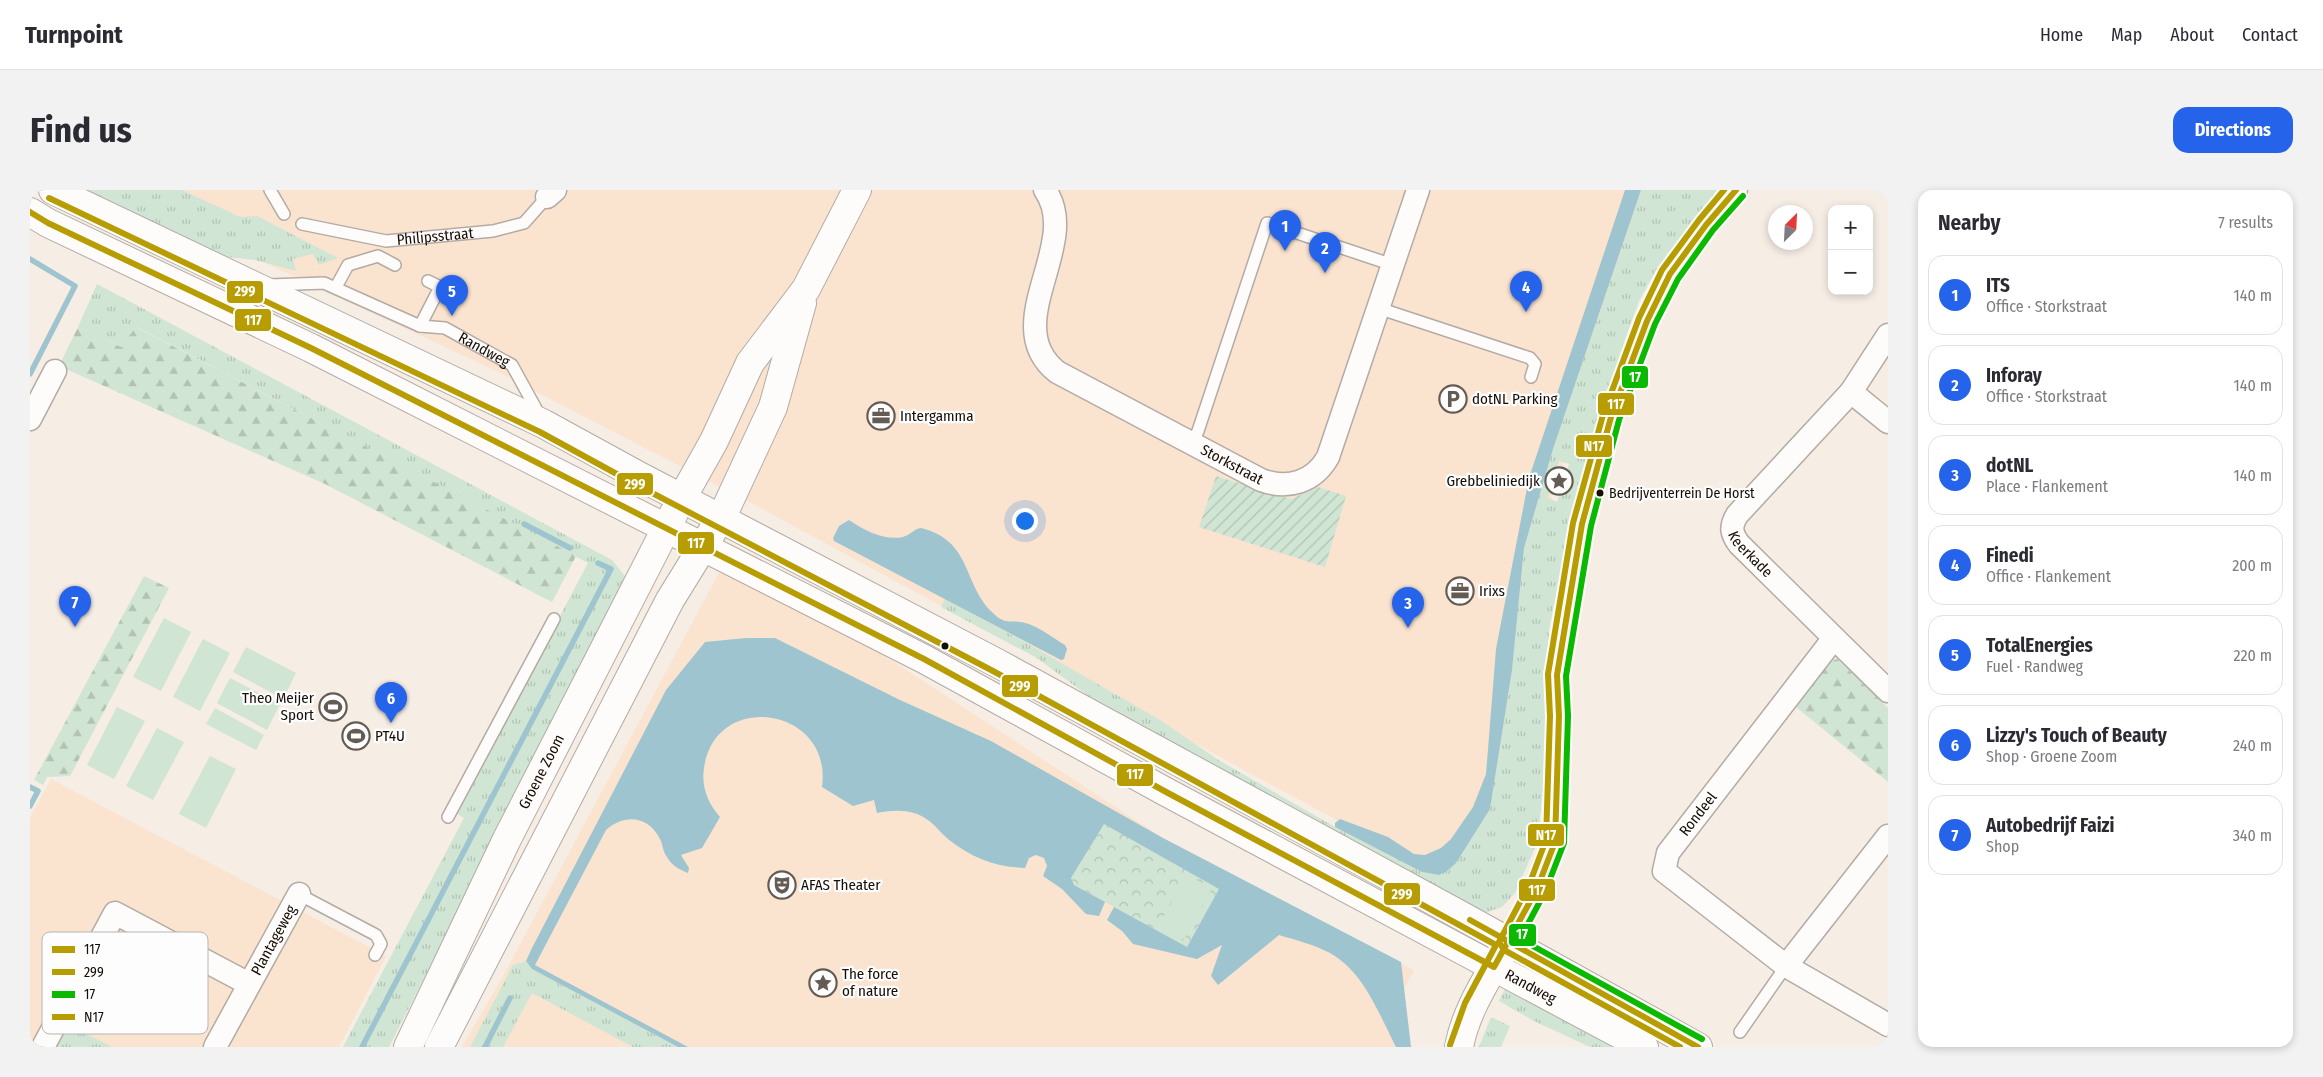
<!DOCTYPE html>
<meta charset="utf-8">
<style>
body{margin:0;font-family:"Fira Sans Condensed",sans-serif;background:#f2f2f3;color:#2b2b33}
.controls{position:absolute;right:15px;top:15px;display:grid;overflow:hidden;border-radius:10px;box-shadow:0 2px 8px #0003}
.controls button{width:45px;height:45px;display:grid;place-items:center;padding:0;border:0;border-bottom:1px solid #e1e1e2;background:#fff;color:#2b2b33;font:25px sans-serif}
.compass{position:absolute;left:1738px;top:15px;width:45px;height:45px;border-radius:50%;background:#fff;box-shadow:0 2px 8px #0003;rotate:24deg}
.you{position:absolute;left:994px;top:330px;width:18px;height:18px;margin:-12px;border:4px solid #fff;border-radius:50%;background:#1a73e8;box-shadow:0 0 0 8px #1a73e833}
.badge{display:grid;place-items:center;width:32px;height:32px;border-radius:50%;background:#2563eb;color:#fff;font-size:16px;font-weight:700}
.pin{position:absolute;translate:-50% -41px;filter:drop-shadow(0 1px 2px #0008)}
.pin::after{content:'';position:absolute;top:26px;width:18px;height:15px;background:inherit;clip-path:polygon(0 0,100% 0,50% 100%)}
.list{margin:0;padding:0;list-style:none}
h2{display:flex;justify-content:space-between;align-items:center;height:65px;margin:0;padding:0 20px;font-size:21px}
h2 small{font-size:16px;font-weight:400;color:#7c7c81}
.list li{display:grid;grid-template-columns:32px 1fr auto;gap:15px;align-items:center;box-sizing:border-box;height:80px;margin:0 10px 10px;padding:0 10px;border:1px solid #e1e1e2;border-radius:15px}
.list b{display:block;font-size:19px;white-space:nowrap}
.list p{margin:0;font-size:16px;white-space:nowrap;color:#7c7c81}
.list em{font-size:16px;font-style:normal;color:#7c7c81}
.map{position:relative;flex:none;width:1858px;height:857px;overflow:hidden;border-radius:15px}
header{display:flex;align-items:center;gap:30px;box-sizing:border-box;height:70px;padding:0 25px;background:#fff;border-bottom:1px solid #e1e1e2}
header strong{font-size:24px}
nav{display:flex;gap:28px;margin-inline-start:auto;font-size:18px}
.intro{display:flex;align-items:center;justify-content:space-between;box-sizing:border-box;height:120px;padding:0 30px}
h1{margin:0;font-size:35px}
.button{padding:12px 22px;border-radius:15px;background:#2563eb;color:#fff;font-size:18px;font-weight:700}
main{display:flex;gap:30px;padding:0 30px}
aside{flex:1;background:#fff;border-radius:15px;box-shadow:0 2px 8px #0003}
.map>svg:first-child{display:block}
.built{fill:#fae4d0}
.grass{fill:url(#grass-tufts);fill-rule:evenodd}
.forest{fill:url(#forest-firs)}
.park{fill:url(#park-crowns)}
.garden{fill:url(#garden-furrows)}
.pitch{fill:#d0e5d3}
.water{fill:#9ec4cf}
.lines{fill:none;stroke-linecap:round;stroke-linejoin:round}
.stream{stroke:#9ec4cf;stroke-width:5.5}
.service-casing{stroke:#b3aba4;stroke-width:14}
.minor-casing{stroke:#b3aba4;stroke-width:25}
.tertiary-casing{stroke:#b3aba4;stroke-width:30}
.secondary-casing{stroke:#b3aba4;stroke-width:30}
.service{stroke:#fefcfb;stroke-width:11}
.minor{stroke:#fefcfb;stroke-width:22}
.tertiary{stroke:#fefcfb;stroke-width:28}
.secondary{stroke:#fefcfb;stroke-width:28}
.bus-1-casing{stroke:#fdfdfd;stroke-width:10}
.bus-2-casing{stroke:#fdfdfd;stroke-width:10}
.bus-3-casing{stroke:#fdfdfd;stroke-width:10}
.bus-4-casing{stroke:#fdfdfd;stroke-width:10}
.bus-1{stroke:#b79c02;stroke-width:6}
.bus-2{stroke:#b79c02;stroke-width:6}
.bus-3{stroke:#0bb901;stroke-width:6}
.bus-4{stroke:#b79c02;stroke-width:6}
.bus-dot{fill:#160d05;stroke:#fdfdfd;stroke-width:2}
.labels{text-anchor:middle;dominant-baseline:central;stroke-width:4.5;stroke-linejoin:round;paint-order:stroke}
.bus-label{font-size:14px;fill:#160d05;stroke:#fdfdfd;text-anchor:start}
.street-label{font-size:15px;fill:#160d05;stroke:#fdfdfd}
.poi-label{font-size:15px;fill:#160d05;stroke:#fdfdfd;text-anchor:start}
.key{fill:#fdfdfd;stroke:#b8b5b3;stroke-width:1}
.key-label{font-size:14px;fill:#160d05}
.line-badge{stroke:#fdfdfd;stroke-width:2}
.badge-label{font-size:14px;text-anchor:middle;font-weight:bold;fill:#fff}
</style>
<header>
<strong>Turnpoint</strong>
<nav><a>Home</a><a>Map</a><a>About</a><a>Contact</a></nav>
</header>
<div class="intro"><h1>Find us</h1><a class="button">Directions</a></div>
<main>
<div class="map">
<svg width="1858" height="857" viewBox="0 0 1858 857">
<defs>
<pattern id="grass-tufts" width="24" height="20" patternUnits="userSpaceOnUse" patternTransform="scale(1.25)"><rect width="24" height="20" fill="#d0e5d3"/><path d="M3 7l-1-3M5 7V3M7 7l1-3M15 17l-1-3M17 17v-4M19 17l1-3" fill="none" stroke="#b2c3b4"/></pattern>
<pattern id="forest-firs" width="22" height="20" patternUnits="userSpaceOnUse" patternTransform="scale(1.25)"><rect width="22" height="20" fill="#d0e5d3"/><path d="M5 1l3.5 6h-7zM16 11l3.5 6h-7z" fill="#b2c3b4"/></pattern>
<pattern id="park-crowns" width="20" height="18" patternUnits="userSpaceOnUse" patternTransform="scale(1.25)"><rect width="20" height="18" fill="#d0e5d3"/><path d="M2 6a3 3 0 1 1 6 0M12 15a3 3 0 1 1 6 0" fill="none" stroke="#b2c3b4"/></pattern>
<pattern id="garden-furrows" width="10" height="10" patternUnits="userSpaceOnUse" patternTransform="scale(1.25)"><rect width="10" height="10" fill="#d0e5d3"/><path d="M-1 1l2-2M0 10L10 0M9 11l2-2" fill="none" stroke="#b2c3b4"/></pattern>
</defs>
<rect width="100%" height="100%" fill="#f6ede5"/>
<g class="built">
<polygon points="80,0 1621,0 1510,346 1475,627 1430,697 723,314 468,182"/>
<polygon points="699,364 1133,648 1384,780 1374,799 1381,857 432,857 472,788"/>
<polygon points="21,589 356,766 309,857 0,857 0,628"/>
</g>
<g class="grass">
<polygon points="55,0 152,0 210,27 227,26 308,68 289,75 283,64 263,69 266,81 225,70 180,65"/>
<path d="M1611,0H1687L1653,49L1625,82L1609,111L1593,155L1548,296L1519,440L1513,600L1507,653L1485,703L1472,717L1454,723L1080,522L1007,468L911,417L915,409L993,451L1130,530L1190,571L1305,637L1392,682L1409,685L1426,673L1460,619L1482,480L1494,358L1523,259ZM1529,271L1539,274L1527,312L1518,308Z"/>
<polygon points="67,94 582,370 598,390 359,857 313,857 434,628 426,623 558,373 107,137 91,157 48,137"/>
<polygon points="496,771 502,779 648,857 603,857 502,803 473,857 440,857 483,775"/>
<polygon points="1479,791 1600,857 1560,857 1504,831 1469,811"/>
<polygon points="1461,827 1480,836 1471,857 1449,857"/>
<polygon points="36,833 82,857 23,857"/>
</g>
<g class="forest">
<polygon points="48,137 91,157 106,137 546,366 522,412 295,294 29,176"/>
<polygon points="114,386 139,398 40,586 17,587 13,595 4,590"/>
<polygon points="1807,469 1858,518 1858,592 1766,517 1799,473 1803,470"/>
</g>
<polygon class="park" points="1074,633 1190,698 1157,757 1044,695 1041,688"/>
<polygon class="garden" points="1186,286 1261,309 1288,297 1316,306 1295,377 1169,337"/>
<g class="pitch">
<polygon points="134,428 161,442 131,501 103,487"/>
<polygon points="173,449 200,463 170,521 143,507"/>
<polygon points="216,457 266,483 253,509 203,482"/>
<polygon points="200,488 250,514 237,540 187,513"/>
<polygon points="87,517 115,531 84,589 57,575"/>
<polygon points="185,518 234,545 226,560 176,534"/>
<polygon points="127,538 154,552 123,610 96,596"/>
<polygon points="180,566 206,579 176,638 149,624"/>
<polygon points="1157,685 1182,698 1154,749 1129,735"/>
</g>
<g class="water">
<polygon points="1595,0 1611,0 1523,259 1494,358 1482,480 1460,619 1426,673 1417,681 1409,685 1392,682 1305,637 1305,633 1310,629 1358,647 1384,664 1395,665 1411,658 1421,649 1443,617 1456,584 1466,459 1499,288"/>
<path d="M819,330C834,340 854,351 873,347C880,345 884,339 891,338C943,351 932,394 963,423C976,436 981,429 995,433C1006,435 1025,449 1035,455L1037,459L1034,469L1031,470L804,351L803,348L809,336Z"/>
<path d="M716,448H745L870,510L961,551L1133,648L1371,772L1381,857H1366C1349,824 1334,782 1300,763C1285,755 1266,750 1249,745L1188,795L1181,786L1192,755L1167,769L1103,754L1092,741L1077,730L1084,717L1157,757L1189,699L1074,634L1041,688L1044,695L1075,712L1069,726L1056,724L1032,699L1013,686L1017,676L1014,668L1006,665L999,668L995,678C965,677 942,668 918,649C913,645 909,640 904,635C887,619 869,619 847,623L844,610L823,616L792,597C803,517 685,499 674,578C671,597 678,613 690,627L672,658L651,665L659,678L658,683C650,680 641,675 637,667C633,662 633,655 630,649C618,625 594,624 576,640L505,775L658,857H648L502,779L496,771L502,758L636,500L675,452Z"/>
</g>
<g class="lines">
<g class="stream">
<polyline points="0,69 45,96 0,184"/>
<polyline points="494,334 540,358"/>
<polyline points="0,597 8,601 0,616"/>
<polyline points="332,857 581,379 568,373"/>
<polyline points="455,857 480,808"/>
</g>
<g class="service-casing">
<g id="service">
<polyline points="240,0 254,24"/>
<path id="s1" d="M272,34L356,51L463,41L494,33L517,7"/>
<path id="s2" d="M240,95L294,93L390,136L415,138L482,175L510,226"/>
<polyline points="306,97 318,75 348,66 365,75"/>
<polyline points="1348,118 1500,168 1505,174 1501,187"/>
<polyline points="390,136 410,97 398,91"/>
<polyline points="1162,253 1168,241 1237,33 1363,75"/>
<polyline points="418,627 524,429"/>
<polyline points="274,707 346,745 351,754 345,765"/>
<polyline points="1710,842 1756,776"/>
</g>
</g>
<g class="minor-casing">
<g id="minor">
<path id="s3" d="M1015,0C1053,54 967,134 1027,182L1231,290C1258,300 1284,292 1298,267L1388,0"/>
<polyline points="517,7 525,0"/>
<path id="s4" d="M1858,145L1821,202L1707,325C1700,337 1701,343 1709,354L1858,501"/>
<polyline points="1821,202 1858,232"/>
<polyline points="0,229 25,181"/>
<polyline points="1804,448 1638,663 1634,681 1756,776 1858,835"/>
<polyline points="1478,752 1507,699 1525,652 1529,526 1527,485 1552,334 1581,227 1617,131 1640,84 1676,35 1706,0"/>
<polyline points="1756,776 1858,646"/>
<polyline points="13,857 85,723 219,794"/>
<path id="s5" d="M185,857L269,704"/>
</g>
</g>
<g class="tertiary-casing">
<g id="tertiary">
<polyline points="652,308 684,251 720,173 776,99 827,0"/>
<polyline points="691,329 743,217 772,113"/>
<path d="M1429,857C1436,819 1459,786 1478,752"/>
</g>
</g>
<g class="secondary-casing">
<g id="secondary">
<polyline points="23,0 514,234 609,286 967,473 1432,726 1668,857"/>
<path id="s6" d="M0,22L18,33L281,158L894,469L1138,603L1614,857"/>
<path id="s7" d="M378,857L477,649L644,323"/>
<polyline points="409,857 640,410 682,342"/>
</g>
</g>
<use href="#service" class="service"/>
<use href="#minor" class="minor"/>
<use href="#tertiary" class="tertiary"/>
<use href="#secondary" class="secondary"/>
<g class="bus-1-casing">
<g id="bus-1">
<polyline points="0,22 18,33 281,158 894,469 1138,603 1464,777 1507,699 1525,652 1529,526 1527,485 1552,334 1581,227 1617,131 1640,84 1676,35 1706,0"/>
<polyline points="1440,730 1668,857"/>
</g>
</g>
<g class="bus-2-casing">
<polyline id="bus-2" points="19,8 510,242 605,294 963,481 1466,755 1435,813 1420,855"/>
</g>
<g class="bus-3-casing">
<polyline id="bus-3" points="1672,849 1490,749 1515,702 1534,653 1538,526 1536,486 1561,336 1589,230 1625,134 1648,89 1683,40 1713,6"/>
</g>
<g class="bus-4-casing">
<polyline id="bus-4" points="1650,857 1474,760 1469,752 1499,695 1516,650 1520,526 1518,484 1543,333 1573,225 1609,128 1632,80 1669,30 1694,0"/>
</g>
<use href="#bus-1" class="bus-1"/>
<use href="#bus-2" class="bus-2"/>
<use href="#bus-3" class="bus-3"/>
<use href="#bus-4" class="bus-4"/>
</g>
<defs>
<g id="parking-ring" transform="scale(1.4375)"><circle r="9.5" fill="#fdfdfd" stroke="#645b53" stroke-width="1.5"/><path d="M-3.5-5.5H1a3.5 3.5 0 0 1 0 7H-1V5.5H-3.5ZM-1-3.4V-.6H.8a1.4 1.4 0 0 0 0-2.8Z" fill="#645b53"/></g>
<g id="office-ring" transform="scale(1.4375)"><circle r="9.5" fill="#fdfdfd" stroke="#645b53" stroke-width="1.5"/><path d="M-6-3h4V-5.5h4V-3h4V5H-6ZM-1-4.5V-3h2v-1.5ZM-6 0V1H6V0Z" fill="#645b53"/></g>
<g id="sight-ring" transform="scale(1.4375)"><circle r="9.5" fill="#fdfdfd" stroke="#645b53" stroke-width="1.5"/><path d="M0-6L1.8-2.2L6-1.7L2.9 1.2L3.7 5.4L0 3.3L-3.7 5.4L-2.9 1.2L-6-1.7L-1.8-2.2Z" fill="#645b53"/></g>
<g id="stadium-ring" transform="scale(1.4375)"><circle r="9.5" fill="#fdfdfd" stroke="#645b53" stroke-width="1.5"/><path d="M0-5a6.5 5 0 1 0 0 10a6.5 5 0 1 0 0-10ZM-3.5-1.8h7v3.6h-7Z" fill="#645b53"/></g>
<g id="theatre-ring" transform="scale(1.4375)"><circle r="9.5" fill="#fdfdfd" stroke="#645b53" stroke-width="1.5"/><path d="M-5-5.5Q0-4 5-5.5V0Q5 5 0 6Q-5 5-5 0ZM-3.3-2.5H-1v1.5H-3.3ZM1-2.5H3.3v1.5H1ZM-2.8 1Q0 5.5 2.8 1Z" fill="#645b53"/></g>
</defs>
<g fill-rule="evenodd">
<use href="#parking-ring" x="1423" y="209"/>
<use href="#office-ring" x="851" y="226"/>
<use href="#sight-ring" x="1529" y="291"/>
<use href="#office-ring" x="1430" y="401"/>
<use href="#stadium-ring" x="303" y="517"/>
<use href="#stadium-ring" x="326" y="546"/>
<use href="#theatre-ring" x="752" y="695"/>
<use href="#sight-ring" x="793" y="793"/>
</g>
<g class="bus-dot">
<circle cx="1570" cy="303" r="4.5"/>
<circle cx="915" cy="456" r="4.5"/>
</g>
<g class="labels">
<g class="bus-label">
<text x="1579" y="303">Bedrijventerrein De Horst</text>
</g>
<g class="street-label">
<text stroke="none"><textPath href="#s1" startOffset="135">Philipsstraat</textPath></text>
<text stroke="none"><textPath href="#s2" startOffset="229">Randweg</textPath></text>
<text stroke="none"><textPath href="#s3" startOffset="391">Storkstraat</textPath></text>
<text stroke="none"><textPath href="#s4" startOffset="282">Keerkade</textPath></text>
<text stroke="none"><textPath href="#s7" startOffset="306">Groene Zoom</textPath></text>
<text transform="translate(1668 624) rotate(-52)">Rondeel</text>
<text stroke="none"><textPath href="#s5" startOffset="122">Plantageweg</textPath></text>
<text stroke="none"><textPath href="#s6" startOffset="1689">Randweg</textPath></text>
</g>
<g class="poi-label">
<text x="1442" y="209">dotNL Parking</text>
<text x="870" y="226">Intergamma</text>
<text x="1510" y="291" text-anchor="end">Grebbeliniedijk</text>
<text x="1449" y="401">Irixs</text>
<text x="284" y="508" text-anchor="end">Theo Meijer<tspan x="284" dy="17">Sport</tspan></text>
<text x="345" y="546">PT4U</text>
<text x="771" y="695">AFAS Theater</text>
<text x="812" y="784">The force<tspan x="812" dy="17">of nature</tspan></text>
</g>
</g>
<rect x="12" y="742" width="166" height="102" rx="8" class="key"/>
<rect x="22" y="756" width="23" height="7" fill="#b79c02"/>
<rect x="22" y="779" width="23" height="6" fill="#b79c02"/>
<rect x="22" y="801" width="23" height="7" fill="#0bb901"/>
<rect x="22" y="824" width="23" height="6" fill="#b79c02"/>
<g class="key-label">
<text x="54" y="764">117</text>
<text x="54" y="787">299</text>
<text x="54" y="809">17</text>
<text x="54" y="832">N17</text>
</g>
<g class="line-badge">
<rect x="196" y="90" width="38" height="24" rx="5" fill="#b79c02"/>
<rect x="204" y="118" width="38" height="24" rx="5" fill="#b79c02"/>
<rect x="1591" y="175" width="28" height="24" rx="5" fill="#0bb901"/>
<rect x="1567" y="202" width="38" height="24" rx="5" fill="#b79c02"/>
<rect x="1545" y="244" width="38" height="24" rx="5" fill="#b79c02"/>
<rect x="586" y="282" width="38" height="24" rx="5" fill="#b79c02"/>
<rect x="647" y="341" width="38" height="24" rx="5" fill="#b79c02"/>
<rect x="971" y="484" width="38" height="24" rx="5" fill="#b79c02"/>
<rect x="1086" y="573" width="38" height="24" rx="5" fill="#b79c02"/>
<rect x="1497" y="633" width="38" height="24" rx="5" fill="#b79c02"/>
<rect x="1488" y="688" width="38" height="24" rx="5" fill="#b79c02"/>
<rect x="1353" y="692" width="38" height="24" rx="5" fill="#b79c02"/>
<rect x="1478" y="733" width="29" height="24" rx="5" fill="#0bb901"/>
</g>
<g class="badge-label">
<text x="215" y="106">299</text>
<text x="223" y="135">117</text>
<text x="1605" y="192">17</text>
<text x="1586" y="219">117</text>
<text x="1564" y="261">N17</text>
<text x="605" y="299">299</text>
<text x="666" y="358">117</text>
<text x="990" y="501">299</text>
<text x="1105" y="589">117</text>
<text x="1516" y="650">N17</text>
<text x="1507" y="705">117</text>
<text x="1372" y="709">299</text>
<text x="1492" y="749">17</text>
</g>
</svg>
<div class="controls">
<button>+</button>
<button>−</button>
</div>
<svg class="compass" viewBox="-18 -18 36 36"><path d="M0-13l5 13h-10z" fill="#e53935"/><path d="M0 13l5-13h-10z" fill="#7c7c81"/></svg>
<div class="you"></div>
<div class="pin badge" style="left:1255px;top:61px">1</div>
<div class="pin badge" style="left:1295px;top:83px">2</div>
<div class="pin badge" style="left:1378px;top:438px">3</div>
<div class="pin badge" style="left:1496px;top:122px">4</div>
<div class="pin badge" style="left:422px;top:126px">5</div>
<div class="pin badge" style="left:361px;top:533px">6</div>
<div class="pin badge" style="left:45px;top:437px">7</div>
</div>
<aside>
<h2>Nearby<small>7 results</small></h2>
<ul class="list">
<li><span class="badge">1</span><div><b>ITS</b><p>Office · Storkstraat</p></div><em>140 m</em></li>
<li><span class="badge">2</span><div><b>Inforay</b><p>Office · Storkstraat</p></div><em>140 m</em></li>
<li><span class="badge">3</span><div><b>dotNL</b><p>Place · Flankement</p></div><em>140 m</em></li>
<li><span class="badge">4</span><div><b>Finedi</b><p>Office · Flankement</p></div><em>200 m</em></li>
<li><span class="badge">5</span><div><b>TotalEnergies</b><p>Fuel · Randweg</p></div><em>220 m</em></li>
<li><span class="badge">6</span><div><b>Lizzy's Touch of Beauty</b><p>Shop · Groene Zoom</p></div><em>240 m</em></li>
<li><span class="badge">7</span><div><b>Autobedrijf Faizi</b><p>Shop</p></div><em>340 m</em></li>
</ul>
</aside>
</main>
